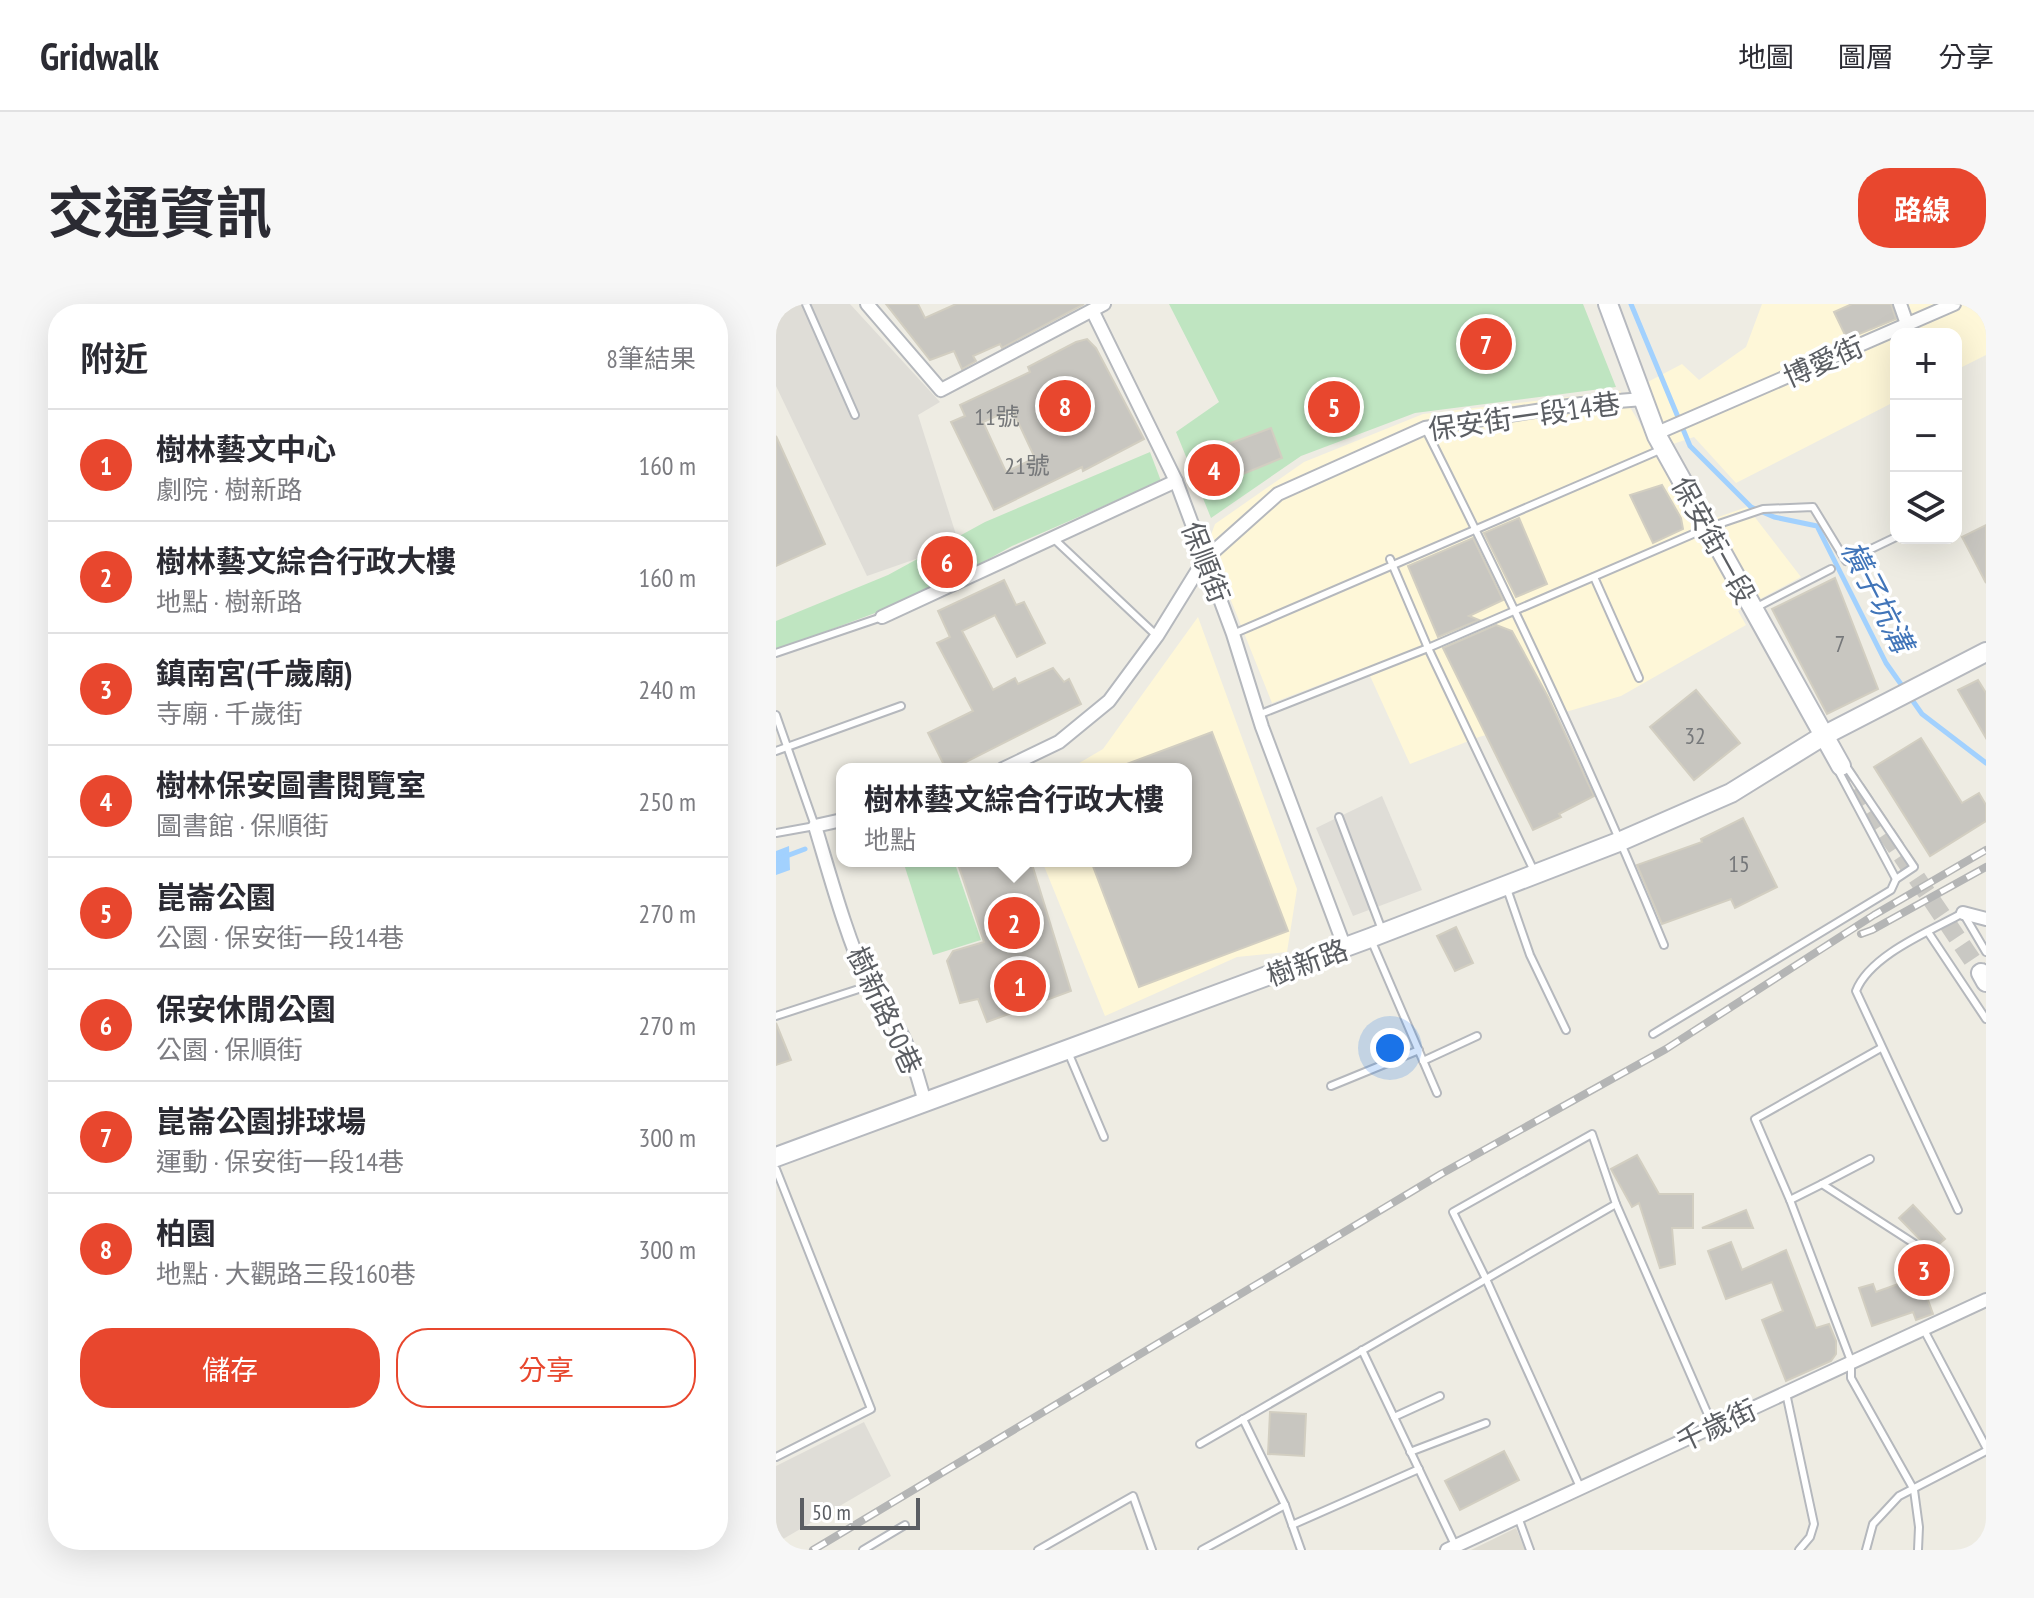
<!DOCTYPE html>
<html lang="zh-TW">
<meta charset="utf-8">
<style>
body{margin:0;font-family:"PT Sans Narrow","Noto Sans TC",sans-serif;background:#f7f7f7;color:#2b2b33}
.controls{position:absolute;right:24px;top:24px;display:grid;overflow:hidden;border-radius:16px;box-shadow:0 8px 32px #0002}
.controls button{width:72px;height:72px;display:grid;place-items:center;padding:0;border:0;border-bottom:2px solid #e1e1e2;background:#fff;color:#2b2b33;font:40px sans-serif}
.scale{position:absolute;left:24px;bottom:20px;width:120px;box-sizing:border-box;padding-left:8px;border:4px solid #5b5e63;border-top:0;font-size:22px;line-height:28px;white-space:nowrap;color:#5b5e63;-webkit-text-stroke:6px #fff;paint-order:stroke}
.you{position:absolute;left:614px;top:744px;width:28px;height:28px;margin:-20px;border:6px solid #fff;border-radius:50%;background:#1a73e8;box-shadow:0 0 0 12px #1a73e833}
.badge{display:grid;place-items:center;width:52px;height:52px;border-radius:50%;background:#e8472e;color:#fff;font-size:26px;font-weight:700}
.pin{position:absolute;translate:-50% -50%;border:4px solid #fff;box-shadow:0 2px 8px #0006}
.popup{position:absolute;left:60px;top:459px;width:356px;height:104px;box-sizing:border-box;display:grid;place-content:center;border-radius:16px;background:#fff;filter:drop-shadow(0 2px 6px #0005);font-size:26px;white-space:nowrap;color:#7c7c81}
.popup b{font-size:30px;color:#2b2b33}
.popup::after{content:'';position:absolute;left:50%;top:100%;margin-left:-16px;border:16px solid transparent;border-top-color:#fff}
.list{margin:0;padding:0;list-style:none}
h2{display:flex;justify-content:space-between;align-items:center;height:104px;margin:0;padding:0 32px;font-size:34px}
h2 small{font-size:26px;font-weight:400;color:#7c7c81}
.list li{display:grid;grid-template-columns:52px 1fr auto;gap:24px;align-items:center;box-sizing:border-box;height:112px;padding:0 32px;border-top:2px solid #e1e1e2}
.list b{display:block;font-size:30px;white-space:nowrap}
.list p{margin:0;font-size:26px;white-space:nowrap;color:#7c7c81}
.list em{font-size:26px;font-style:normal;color:#7c7c81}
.actions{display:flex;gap:16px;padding:24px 32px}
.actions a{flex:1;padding:18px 0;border:2px solid #e8472e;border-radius:32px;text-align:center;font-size:28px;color:#e8472e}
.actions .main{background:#e8472e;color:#fff}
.icon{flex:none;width:44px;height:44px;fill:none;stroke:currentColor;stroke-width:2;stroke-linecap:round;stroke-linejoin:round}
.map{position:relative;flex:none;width:1210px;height:1246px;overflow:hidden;border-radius:32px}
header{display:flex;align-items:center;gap:48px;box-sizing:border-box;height:112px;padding:0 40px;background:#fff;border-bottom:2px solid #e1e1e2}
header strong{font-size:38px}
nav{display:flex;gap:44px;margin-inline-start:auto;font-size:28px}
.intro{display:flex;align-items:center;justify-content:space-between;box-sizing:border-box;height:192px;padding:0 48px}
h1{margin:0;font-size:56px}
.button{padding:20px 36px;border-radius:32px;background:#e8472e;color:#fff;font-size:28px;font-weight:700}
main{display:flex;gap:48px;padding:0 48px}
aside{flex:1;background:#fff;border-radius:32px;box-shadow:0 8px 32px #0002}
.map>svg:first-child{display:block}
.commercial{fill:#fef7d8}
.industrial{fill:#dfddd7}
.education{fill:#dedbd1}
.green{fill:#bfe5c1}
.water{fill:#a2d1fe}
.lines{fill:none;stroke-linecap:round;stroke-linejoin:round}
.stream{stroke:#a2d1fe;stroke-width:5}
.building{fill:#c8c6c0;stroke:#d2cec1;stroke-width:2;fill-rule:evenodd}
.secondary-tunnel{stroke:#c9c8c3;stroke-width:18;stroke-dasharray:18 9;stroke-linecap:butt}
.lane-casing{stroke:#b5b8bd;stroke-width:10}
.street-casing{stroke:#b5b8bd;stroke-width:16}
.secondary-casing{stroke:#b6b9bf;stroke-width:22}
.lane{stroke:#fff;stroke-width:6}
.street{stroke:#fff;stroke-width:12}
.secondary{stroke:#fff;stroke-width:18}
.rail-casing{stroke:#b4b5b5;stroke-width:8}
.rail{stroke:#fff;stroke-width:5;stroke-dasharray:15;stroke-linecap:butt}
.labels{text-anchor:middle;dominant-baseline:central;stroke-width:7;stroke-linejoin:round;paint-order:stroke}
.number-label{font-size:24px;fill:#76787a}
.street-label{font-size:28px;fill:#5b5e63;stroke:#fff}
.water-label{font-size:30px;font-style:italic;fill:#4175b9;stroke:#fff}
</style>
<header>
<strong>Gridwalk</strong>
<nav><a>地圖</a><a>圖層</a><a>分享</a></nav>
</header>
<div class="intro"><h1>交通資訊</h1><a class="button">路線</a></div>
<main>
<aside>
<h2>附近<small>8筆結果</small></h2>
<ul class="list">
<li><span class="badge">1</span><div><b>樹林藝文中心</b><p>劇院 · 樹新路</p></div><em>160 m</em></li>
<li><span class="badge">2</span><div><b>樹林藝文綜合行政大樓</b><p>地點 · 樹新路</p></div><em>160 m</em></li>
<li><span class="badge">3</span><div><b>鎮南宮(千歲廟)</b><p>寺廟 · 千歲街</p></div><em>240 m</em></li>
<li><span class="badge">4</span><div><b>樹林保安圖書閱覽室</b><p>圖書館 · 保順街</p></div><em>250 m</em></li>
<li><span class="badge">5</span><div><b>崑崙公園</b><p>公園 · 保安街一段14巷</p></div><em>270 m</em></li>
<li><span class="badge">6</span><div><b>保安休閒公園</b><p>公園 · 保順街</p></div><em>270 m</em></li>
<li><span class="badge">7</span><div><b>崑崙公園排球場</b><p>運動 · 保安街一段14巷</p></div><em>300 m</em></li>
<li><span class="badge">8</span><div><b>柏園</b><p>地點 · 大觀路三段160巷</p></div><em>300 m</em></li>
</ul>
<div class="actions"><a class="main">儲存</a><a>分享</a></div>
</aside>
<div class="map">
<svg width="1210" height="1246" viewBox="0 0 1210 1246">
<rect width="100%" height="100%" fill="#eeece3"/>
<g class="commercial">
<polygon points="986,0 1210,0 1210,51 1180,66 1180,30 1120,30 1120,97 960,179 918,133 894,141 866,81 906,60 923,76 970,43"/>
<polygon points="844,87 925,219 971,203 1025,273 962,307 970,321 845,392 703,433 634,460 590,363 496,399 432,239 439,220 528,158 647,110"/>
<polygon points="422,313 521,585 511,648 461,653 329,712 266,557 410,557 410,465 293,465 327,445"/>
</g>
<g class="industrial">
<polygon points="0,0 74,0 164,98 142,111 183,240 91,272 0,82"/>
<polygon points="606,492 646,586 577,612 540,524"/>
<polygon points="88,1118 115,1172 2,1238 0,1233 0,1162"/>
</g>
<polygon class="education" points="740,1224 749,1246 695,1246"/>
<g class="green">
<polygon points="393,0 807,0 840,83 639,109 525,152 435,214 400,128 443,98"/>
<polygon points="374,148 385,177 236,242 150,290 0,346 0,317 112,271 209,218"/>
<polygon points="127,557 178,557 205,636 157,651"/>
</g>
<polygon class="water" points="13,542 14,566 0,571 0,547"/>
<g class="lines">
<g class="stream">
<polyline points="855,0 914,142 975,203 998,213 1041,222 1110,359 1146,410 1210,459"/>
<polyline points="0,556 29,545"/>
</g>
</g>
<g class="building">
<polygon points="110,0 142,0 149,14 180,0 308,0 226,44 224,40 197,52 200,57 186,65 178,47 154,56"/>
<polygon points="1076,0 1115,0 1120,15 1071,35 1058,8"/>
<path d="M311,35L320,44L368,135L307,167L306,163L218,206L175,118L189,112L184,101L254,68L252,63L300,38ZM236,105L259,154L230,168L207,118Z"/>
<polygon points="495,124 506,154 452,176 451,184 441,190 425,180 414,154"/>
<polygon points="0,132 49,240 0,262"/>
<polygon points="886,181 905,214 907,225 877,239 854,191"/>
<polygon points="743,214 771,280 740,293 708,229"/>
<polygon points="1210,221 1210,279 1186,233"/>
<polygon points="697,234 727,296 693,312 703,316 662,333 632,262"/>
<polygon points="1059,274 1102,385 1051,410 996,305"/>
<polygon points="228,276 240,301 248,298 269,339 241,353 219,311 186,327 217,386 239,374 242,380 277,364 288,378 293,375 305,400 176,465 170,465 152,429 197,407 161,339 174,333 162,307"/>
<polygon points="720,321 736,327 772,393 818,492 783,510 785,513 757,526 667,344"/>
<polygon points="1202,376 1210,389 1210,434 1182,386"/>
<polygon points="920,386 964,439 918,476 874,423"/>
<polygon points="436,428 512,627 363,683 315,557 410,557 410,465 340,464"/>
<polygon points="1145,434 1186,499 1203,489 1210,501 1210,517 1154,552 1098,463"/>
<polygon points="967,514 1001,583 959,604 955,595 886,620 861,561 926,538 925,535"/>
<polygon points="181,557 255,557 295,687 211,718 202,695 184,699 171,657 177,647 208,638"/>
<polygon points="680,623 697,659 679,667 661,632"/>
<polygon points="0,719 15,756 0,761"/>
<polygon points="861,851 883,890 917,890 917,924 896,924 899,960 884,964 863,899 856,903 835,865"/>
<polygon points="1137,901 1169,935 1155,947 1123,914"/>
<polygon points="970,906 977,924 926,924"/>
<polygon points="955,938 966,966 1010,946 1040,1024 1053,1020 1060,1037 1060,1050 1055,1057 1010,1077 986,1016 1007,1007 996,978 950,995 932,947"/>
<polygon points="1136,952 1157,1010 1140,1016 1137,1008 1096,1022 1083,984 1097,980 1100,988 1128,978 1121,958"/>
<polygon points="494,1108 530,1110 528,1152 492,1150"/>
<polygon points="728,1147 743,1176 684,1206 669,1177"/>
</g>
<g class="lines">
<polyline class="secondary-tunnel" points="1065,462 1205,669"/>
<g class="lane-casing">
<g id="lane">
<polyline points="30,0 79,111"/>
<path d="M649,124C734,293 816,466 888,641"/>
<polyline points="277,234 381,332"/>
<polyline points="614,255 652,344 758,567"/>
<polyline points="818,273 863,374"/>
<polyline points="979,304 1055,265"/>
<polyline points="457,330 884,146"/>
<polyline points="0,349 106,313"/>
<polyline points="0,411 39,522 0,529"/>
<polyline points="482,411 652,344 931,224 987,205 1037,203 1070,257 1120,233"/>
<polyline points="0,447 125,402"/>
<polygon points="1065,462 1072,465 1138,563 1120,575 1063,468"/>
<polyline points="563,513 606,626"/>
<polyline points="730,582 754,651 790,726"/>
<polyline points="1152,628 1210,715"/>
<polyline points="596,638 661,789"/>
<polyline points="0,712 92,682"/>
<polyline points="877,730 1115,586 1120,575"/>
<polyline points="1105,744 979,815 1014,896 1075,1057 1075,1074 1138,1186 1143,1223 1142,1246"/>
<polyline points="292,748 328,833"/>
<polyline points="647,757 701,732"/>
<polyline points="555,782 643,746"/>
<polyline points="0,865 95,1105 0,1153"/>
<polyline points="1046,880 1094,855"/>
<polyline points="1014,896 1046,880 1139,940"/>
<path d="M1182,906L1080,687C1094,651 1154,627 1187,609L1210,648"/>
<polyline points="1148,1026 1210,1143"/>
<polyline points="586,1046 679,1241"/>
<polyline points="1010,1089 1038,1220 1034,1233 1023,1246"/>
<polyline points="618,1113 664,1092"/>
<polyline points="467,1115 509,1201 525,1246"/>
<polyline points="424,1140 840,900"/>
<polyline points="634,1148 710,1119"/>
<polyline points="804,1183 710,975 677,908 816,830 840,900 937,1122"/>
<polyline points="742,1213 754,1246"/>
<polyline points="516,1221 643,1165"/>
<polyline points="87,1246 129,1221"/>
<polyline points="262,1246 357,1192 376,1246"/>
<polyline points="426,1246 509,1201"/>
<polyline points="1090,1246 1097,1220 1123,1192 1210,1147"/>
</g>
</g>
<g class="street-casing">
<g id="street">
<polyline points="91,0 165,86 328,0"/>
<polyline points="1124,0 1131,20"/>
<polyline points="317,8 400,177 457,330 486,423 569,644"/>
<polyline points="881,132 888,126 1178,0"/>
<polyline points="106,313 400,177"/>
<polyline points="227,465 283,438 333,397 381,332 428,256 502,190 649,124 805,100 867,95"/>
<path d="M66,516L39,522C55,575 70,631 93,682C102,701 115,710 124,727C136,749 142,775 149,798"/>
<polyline points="1187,609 1210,615"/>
<polyline points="671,1246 1210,996"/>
</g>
</g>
<g class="secondary-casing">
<g id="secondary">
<polyline points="832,0 881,132 1065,462"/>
<polyline points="1205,669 1210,678"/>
<polyline points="0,853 594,634 845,537 955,489 1047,432 1210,348"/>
</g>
</g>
<use href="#lane" class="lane"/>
<use href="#street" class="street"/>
<use href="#secondary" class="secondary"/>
<g class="rail-casing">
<g id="rail">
<polyline points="1085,630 1096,626 1210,563"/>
<polyline points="37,1246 665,870 890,745 1098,611 1210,546"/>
</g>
</g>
<use href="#rail" class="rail"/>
</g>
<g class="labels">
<g class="number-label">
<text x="221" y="112">11號</text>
<text x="251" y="161">21號</text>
<text x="1064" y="339">7</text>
<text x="919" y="431">32</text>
<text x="963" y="559">15</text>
</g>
<g class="street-label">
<text transform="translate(1047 57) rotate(-24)">博愛街</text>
<text transform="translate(748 112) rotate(-8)">保安街一段14巷</text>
<text transform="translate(938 236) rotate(61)">保安街一段</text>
<text transform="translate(430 258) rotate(69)">保順街</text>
<text transform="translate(531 658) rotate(-20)">樹新路</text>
<text transform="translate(109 706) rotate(65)">樹新路50巷</text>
<text transform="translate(940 1121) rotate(-25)">千歲街</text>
</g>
<g class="water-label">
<text transform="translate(1102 292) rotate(63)">橫子坑溝</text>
</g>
</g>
</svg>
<div class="controls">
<button>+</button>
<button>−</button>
<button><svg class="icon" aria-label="layers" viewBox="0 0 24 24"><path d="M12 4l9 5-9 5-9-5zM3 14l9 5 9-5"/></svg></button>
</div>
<div class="scale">50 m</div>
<div class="you"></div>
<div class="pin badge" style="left:244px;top:682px">1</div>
<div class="pin badge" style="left:238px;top:619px">2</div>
<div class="popup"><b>樹林藝文綜合行政大樓</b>地點</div>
<div class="pin badge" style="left:1148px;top:966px">3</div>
<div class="pin badge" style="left:438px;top:166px">4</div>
<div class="pin badge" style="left:558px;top:103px">5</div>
<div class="pin badge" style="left:171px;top:258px">6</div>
<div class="pin badge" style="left:710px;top:40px">7</div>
<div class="pin badge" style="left:289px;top:102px">8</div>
</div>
</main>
